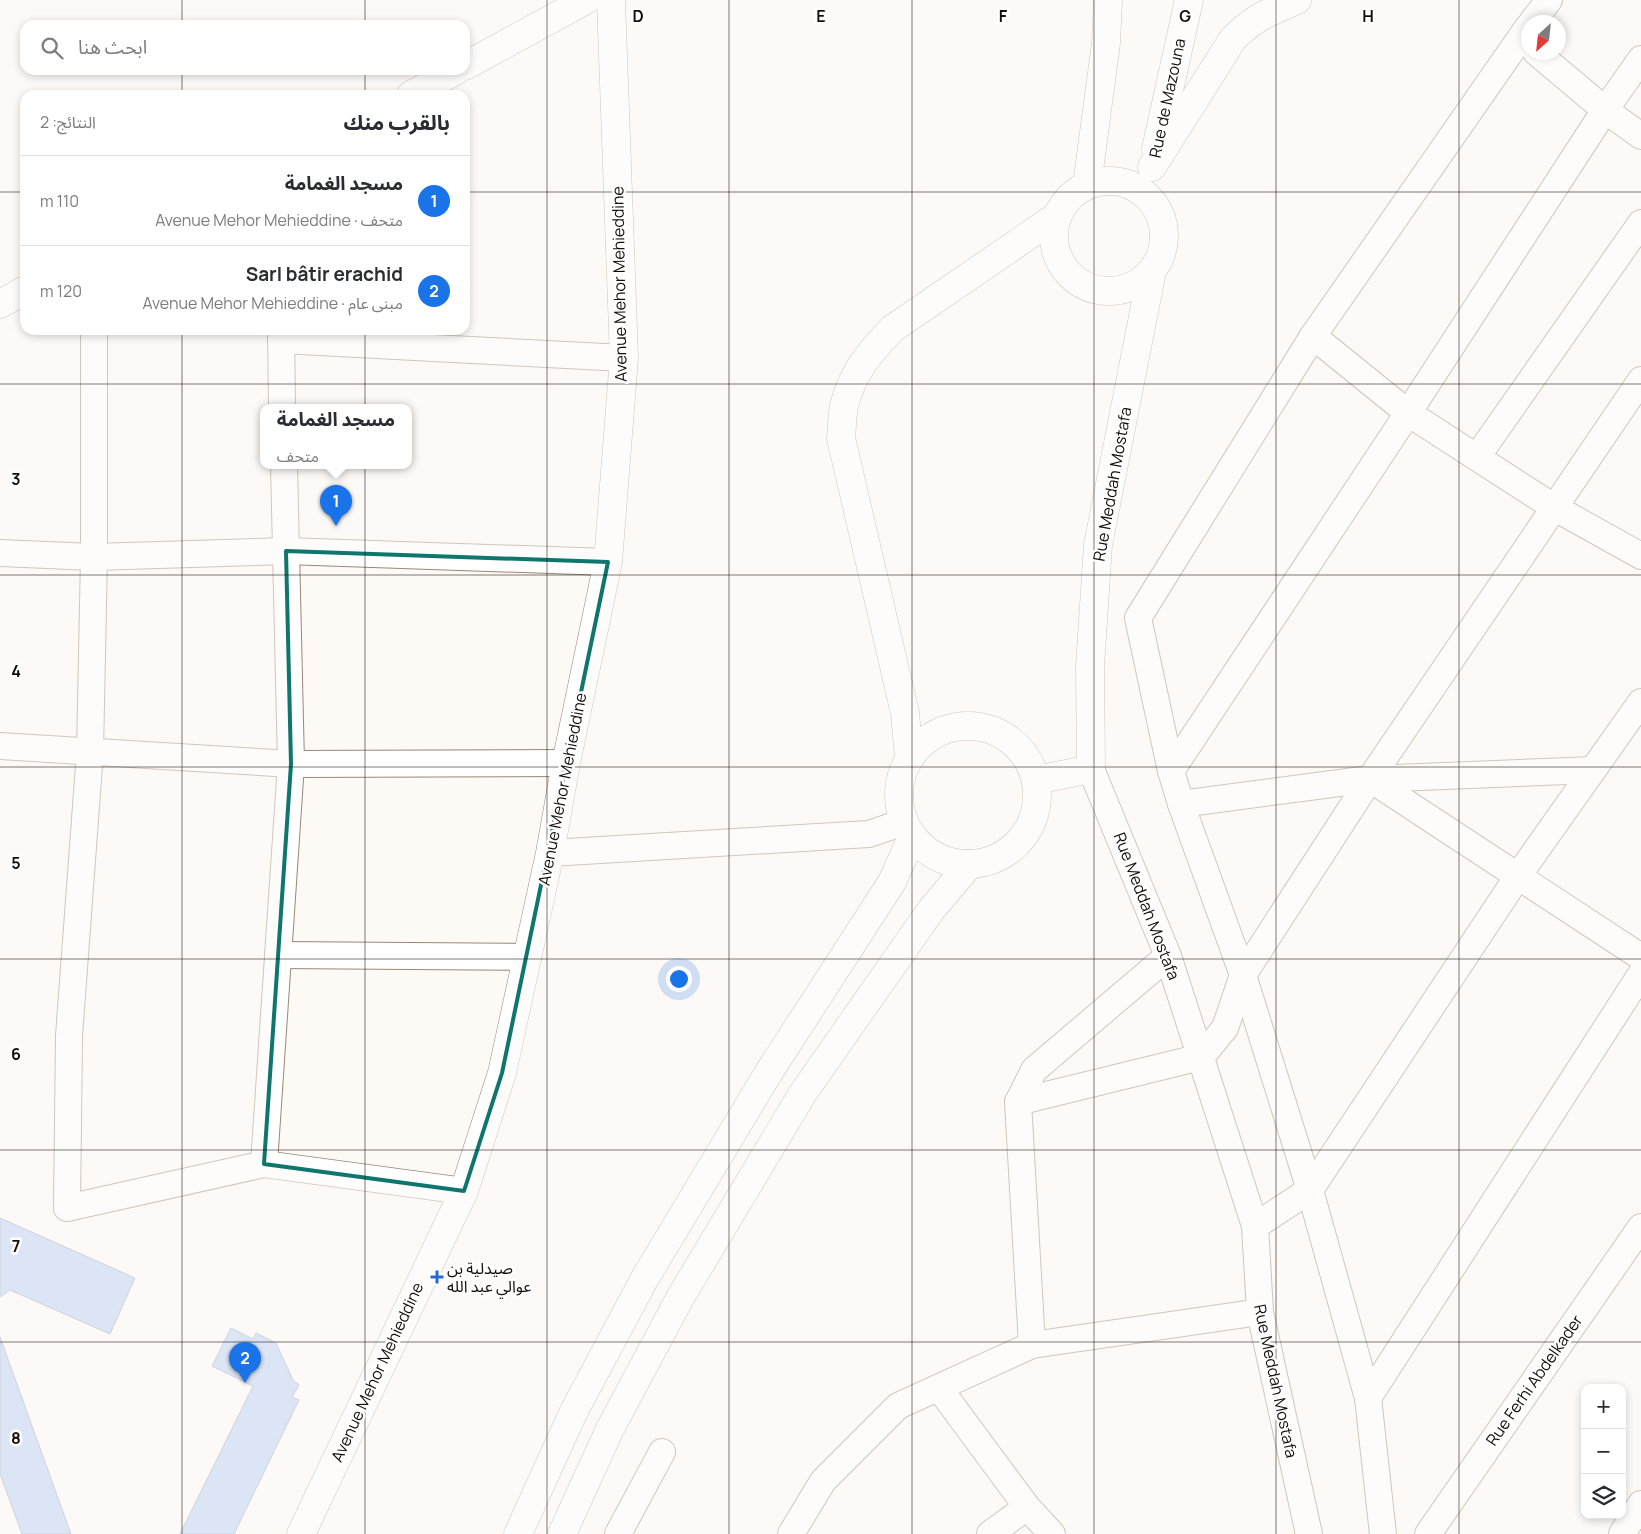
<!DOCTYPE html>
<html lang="ar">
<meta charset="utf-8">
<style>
body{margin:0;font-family:Manrope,"Noto Sans Arabic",sans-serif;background:#f2f2f3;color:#2b2b33;direction:rtl}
.controls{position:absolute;right:15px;bottom:15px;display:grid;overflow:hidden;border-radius:10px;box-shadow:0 2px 8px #0003}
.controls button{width:45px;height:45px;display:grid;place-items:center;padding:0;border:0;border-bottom:1px solid #e1e1e2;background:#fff;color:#2b2b33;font:25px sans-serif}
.compass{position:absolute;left:1521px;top:15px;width:45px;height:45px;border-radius:50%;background:#fff;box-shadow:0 2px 8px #0003;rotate:207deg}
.you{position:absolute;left:678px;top:978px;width:18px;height:18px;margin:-12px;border:4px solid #fff;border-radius:50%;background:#1a73e8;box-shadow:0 0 0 8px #1a73e833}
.badge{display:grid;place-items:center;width:32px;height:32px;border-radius:50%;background:#1a73e8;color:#fff;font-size:16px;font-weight:700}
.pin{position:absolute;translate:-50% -41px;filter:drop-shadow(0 1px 2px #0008)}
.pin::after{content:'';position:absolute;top:26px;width:18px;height:15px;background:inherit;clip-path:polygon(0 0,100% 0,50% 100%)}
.popup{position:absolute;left:260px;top:404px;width:152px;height:65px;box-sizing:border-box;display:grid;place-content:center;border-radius:10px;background:#fff;filter:drop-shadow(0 1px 4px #0005);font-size:16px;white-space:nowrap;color:#7c7c81}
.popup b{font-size:19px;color:#2b2b33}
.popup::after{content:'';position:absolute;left:50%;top:100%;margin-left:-10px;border:10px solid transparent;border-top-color:#fff}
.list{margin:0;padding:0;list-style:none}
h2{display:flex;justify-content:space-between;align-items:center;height:65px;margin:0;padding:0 20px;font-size:21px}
h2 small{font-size:16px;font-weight:400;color:#7c7c81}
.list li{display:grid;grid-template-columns:32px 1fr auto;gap:15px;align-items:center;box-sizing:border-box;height:90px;padding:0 20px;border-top:1px solid #e1e1e2}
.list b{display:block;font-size:19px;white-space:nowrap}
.list p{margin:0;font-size:16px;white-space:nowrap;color:#7c7c81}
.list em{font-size:16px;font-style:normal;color:#7c7c81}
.icon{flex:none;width:28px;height:28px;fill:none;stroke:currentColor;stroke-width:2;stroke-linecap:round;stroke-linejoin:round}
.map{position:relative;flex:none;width:1641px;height:1534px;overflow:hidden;direction:ltr}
.search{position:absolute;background:#fff;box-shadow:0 2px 8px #0003;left:20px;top:20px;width:450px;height:55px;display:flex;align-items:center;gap:12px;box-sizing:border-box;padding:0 18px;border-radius:15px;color:#7c7c81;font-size:19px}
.panel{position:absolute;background:#fff;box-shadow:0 2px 8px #0003;left:20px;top:90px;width:450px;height:245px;border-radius:15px;direction:rtl}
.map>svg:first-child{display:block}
.building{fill:#b3ccf5;stroke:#97a4ba}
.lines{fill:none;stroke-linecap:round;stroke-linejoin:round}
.minor-casing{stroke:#9a8875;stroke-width:28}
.tertiary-casing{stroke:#9a8875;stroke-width:29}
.secondary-casing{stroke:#9a8875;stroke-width:29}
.minor{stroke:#fff;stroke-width:26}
.tertiary{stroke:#fff;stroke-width:28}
.secondary{stroke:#fff;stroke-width:28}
.marked{fill:none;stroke:#0f766e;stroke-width:4;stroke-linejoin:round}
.grid{fill:none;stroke:#150e07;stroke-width:1;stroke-opacity:0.55}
.poi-dot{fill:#2868d5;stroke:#fff;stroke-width:2}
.labels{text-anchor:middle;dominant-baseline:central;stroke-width:5;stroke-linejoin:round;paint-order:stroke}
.street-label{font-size:16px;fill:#150e07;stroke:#fff}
.poi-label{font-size:16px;fill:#150e07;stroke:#fff;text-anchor:start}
.grid-label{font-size:16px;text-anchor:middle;font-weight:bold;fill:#150e07;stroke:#fff;stroke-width:5;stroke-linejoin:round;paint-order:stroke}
</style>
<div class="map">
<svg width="1641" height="1534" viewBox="0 0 1641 1534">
<rect width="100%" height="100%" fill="#fdf9f5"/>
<g class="building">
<polygon points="0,1218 135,1278 110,1334 10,1290 0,1297"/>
<polygon points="231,1328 253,1339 256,1333 276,1343 293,1380 299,1385 292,1397 299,1400 234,1534 180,1534 253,1386 212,1366"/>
<polygon points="0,1337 71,1534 22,1534 0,1474"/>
</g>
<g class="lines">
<g class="minor-casing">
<g id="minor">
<polyline points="1532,22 1549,0"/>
<polyline points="1536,52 1605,110 1641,136"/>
<polyline points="94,330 94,557 90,752 69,1036 67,1208 264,1164 464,1191"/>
<polyline points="281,330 282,407"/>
<polyline points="1313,336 1408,413 1555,508 1641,556"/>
<polyline points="281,340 624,358"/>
<polyline points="1477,457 1641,223"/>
<polyline points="0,553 94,557 286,551 608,562"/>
<polyline points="0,746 291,764 566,763"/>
<polyline points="1091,769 1168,956 1255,1226 1260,1312 1309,1534"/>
<polyline points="1171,771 1408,413 1605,110 1641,59"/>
<polyline points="1370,779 1641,957"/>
<polyline points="1181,804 1370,779 1593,770"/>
<polyline points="550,853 869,834 904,822"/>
<polyline points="278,955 528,957"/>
<polyline points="1018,1102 1201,1057 1225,1028 1243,975 1370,779 1641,380"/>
<polyline points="264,1164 291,764 284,465"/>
<polyline points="1255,1226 1310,1190 1518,876 1641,702"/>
<polyline points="1032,1345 1018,1102 1034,1070 1168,956"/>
<polyline points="939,1388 1027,1507 1052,1534"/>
<polyline points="1368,1398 1641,974"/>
<polyline points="618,1534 662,1452"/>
<polyline points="791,1534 823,1481 898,1406 1032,1345 1260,1312"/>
<polyline points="990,1534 1027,1507"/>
<polyline points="1383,1534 1368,1398 1310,1190 1243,975 1181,804 1171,771 1138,618 1313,336 1528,27"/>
<polyline points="1428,1534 1641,1227"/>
<polyline points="1622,1534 1641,1504"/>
</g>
</g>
<g class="tertiary-casing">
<g id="tertiary">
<polyline points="465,66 586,0"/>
<polyline points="411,95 457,70"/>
<polyline points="1156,149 1189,0"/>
<path d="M1152,167L1233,39C1254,17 1270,12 1297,0"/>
<circle cx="1109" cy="236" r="55"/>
<polyline points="1087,185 1106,43 1108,0"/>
<polyline points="0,304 25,290"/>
<circle cx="968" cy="795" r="69"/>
<path d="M909,757L905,713L841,438C842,428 842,416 844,406C852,373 869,353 892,329L1057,216"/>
<polyline points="1036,780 1091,769 1090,666 1098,545 1152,271"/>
<polyline points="518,1534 574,1411 645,1278 769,1072 892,882 912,837"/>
<polyline points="562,1534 610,1429 680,1298 803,1093 931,910 970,864"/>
</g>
</g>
<g class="secondary-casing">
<polyline id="secondary" points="301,1534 464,1191 502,1073 550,853 566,763 608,562 624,358 611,0"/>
</g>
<use href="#minor" class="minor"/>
<use href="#tertiary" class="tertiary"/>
<use href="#secondary" class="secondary"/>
</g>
<path d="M0 0H1641V1534H0ZM286,551L608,562L502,1073L464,1191L264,1164L291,764Z" fill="#fdf9f5" fill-opacity=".55" fill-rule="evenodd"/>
<path class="marked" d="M286,551L608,562L502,1073L464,1191L264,1164L291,764Z"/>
<path class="grid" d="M182,0V25M365,0V25M547,0V1534M729,0V1534M912,0V1534M1094,0V1534M1276,0V1534M1459,0V1534M182,70V95M365,70V95M0,192H25M465,192H1641M182,330V1534M365,330V1534M0,384H1641M0,575H1641M0,767H1641M0,959H1641M0,1150H1641M0,1342H1641"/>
<path class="poi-dot" d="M434.5 1269.5h5v5h5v5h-5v5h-5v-5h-5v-5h5z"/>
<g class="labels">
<g class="street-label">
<text transform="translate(1167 98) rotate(-78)">Rue de Mazouna</text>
<text transform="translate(619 284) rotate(-91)">Avenue Mehor Mehieddine</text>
<text transform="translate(1112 484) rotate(-80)">Rue Meddah Mostafa</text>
<text transform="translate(562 789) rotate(-79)">Avenue Mehor Mehieddine</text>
<text transform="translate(1147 906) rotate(69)">Rue Meddah Mostafa</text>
<text transform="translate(377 1372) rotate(-65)">Avenue Mehor Mehieddine</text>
<text transform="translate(1534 1380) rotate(-55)">Rue Ferhi Abdelkader</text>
<text transform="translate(1276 1381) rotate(78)">Rue Meddah Mostafa</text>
</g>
<g class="poi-label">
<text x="447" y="1268">صيدلية بن<tspan x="447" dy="18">عوالي عبد الله</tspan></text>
</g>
</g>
<g class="grid-label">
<text x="638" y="22">D</text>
<text x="821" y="22">E</text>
<text x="1003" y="22">F</text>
<text x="1185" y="22">G</text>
<text x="1368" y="22">H</text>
<text x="16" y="485">3</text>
<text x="16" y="677">4</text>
<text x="16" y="869">5</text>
<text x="16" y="1060">6</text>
<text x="16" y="1252">7</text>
<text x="16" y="1444">8</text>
</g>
</svg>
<div class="controls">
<button>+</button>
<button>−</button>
<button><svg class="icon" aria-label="layers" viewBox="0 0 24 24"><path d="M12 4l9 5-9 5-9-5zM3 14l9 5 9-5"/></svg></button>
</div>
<svg class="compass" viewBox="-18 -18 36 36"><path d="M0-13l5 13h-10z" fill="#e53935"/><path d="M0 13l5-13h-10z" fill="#7c7c81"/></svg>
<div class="you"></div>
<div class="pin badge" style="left:336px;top:526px">1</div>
<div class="popup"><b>مسجد الغمامة</b>متحف</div>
<div class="pin badge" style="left:245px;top:1383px">2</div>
<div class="search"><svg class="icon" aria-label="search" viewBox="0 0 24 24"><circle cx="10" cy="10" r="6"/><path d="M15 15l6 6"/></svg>ابحث هنا</div>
<section class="panel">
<h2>بالقرب منك<small>النتائج: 2</small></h2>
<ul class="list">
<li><span class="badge">1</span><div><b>مسجد الغمامة</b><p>متحف · Avenue Mehor Mehieddine</p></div><em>110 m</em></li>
<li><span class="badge">2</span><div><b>Sarl bâtir erachid</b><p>مبنى عام · Avenue Mehor Mehieddine</p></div><em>120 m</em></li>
</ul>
</section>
</div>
